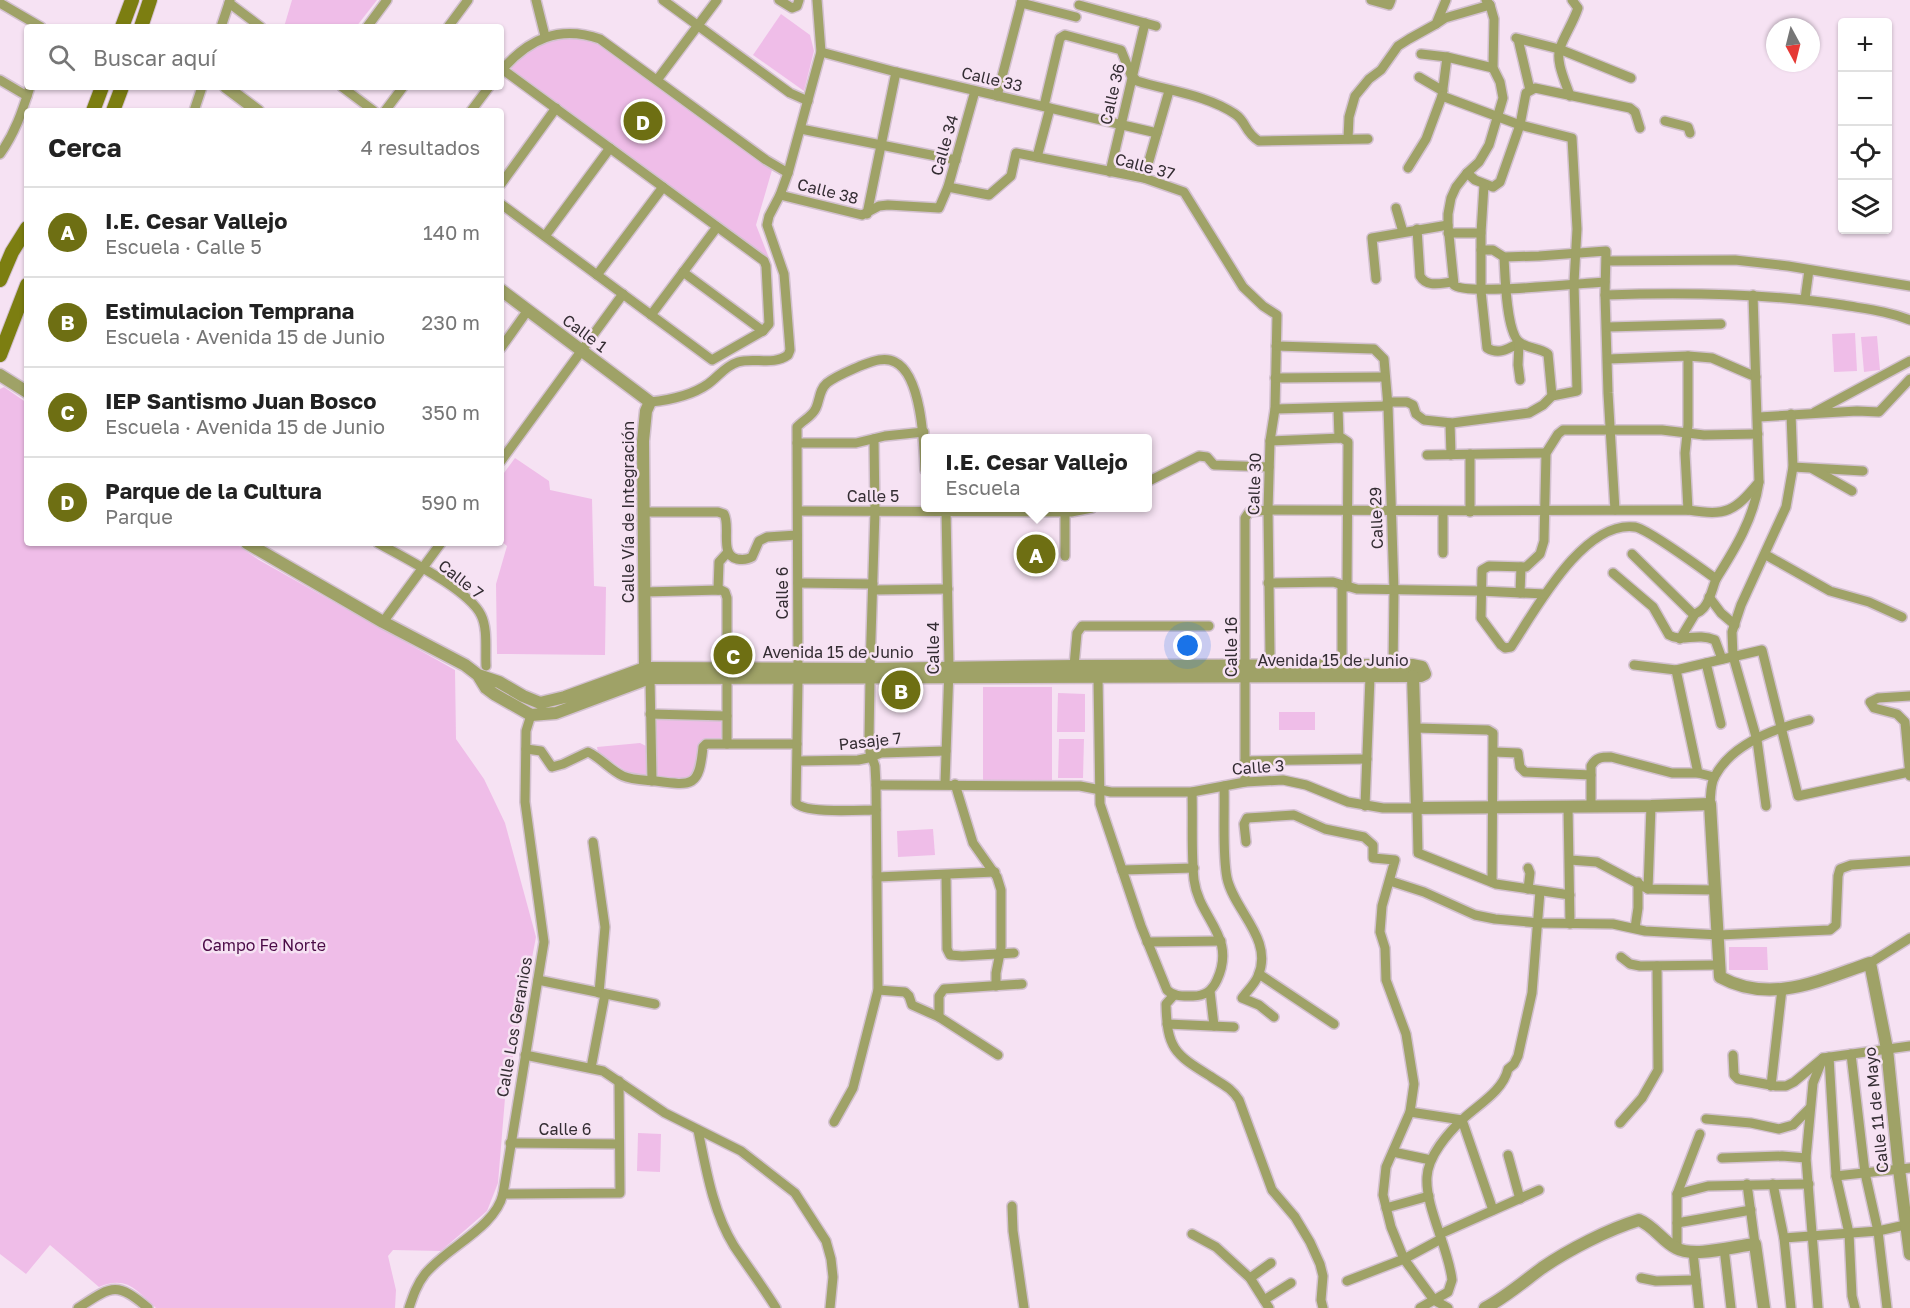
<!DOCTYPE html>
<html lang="es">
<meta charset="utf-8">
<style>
body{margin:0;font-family:"Golos Text",sans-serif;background:#f2f2f2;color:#222}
.controls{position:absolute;right:18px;top:18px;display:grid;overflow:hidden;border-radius:6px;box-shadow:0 2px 4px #0004}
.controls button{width:54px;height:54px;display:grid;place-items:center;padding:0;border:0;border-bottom:2px solid #e0e0e0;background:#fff;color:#222;font:30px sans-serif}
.compass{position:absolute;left:1766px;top:18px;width:54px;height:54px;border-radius:50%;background:#fff;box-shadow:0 2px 4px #0004;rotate:173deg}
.you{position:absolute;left:1188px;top:646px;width:21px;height:21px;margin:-15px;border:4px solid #fff;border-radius:50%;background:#1a73e8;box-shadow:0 0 0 9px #1a73e833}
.badge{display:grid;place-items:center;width:39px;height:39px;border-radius:50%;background:#6e6f13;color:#fff;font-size:20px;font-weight:700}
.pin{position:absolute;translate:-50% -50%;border:3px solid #fff;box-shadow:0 2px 6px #0006}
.popup{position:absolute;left:921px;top:434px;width:231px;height:78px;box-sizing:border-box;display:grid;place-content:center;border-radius:6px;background:#fff;filter:drop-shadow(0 2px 4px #0005);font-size:20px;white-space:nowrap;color:#767676}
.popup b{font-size:22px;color:#222}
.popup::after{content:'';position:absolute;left:50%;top:100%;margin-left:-12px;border:12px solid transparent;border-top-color:#fff}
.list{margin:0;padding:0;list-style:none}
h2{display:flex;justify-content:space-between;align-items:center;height:78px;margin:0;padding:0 24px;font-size:26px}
h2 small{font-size:20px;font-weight:400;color:#767676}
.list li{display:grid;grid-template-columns:39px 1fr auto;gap:18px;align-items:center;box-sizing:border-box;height:90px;padding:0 24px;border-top:2px solid #e0e0e0}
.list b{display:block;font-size:22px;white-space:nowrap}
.list p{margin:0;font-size:20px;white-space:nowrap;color:#767676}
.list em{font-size:20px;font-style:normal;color:#767676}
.icon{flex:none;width:33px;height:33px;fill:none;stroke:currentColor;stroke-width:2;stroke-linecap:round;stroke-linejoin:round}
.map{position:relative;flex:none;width:1910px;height:1308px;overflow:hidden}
.search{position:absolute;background:#fff;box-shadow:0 2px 4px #0004;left:24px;top:24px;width:480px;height:66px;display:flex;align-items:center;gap:15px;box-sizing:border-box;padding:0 21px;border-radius:6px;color:#767676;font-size:22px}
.panel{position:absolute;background:#fff;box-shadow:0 2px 4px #0004;left:24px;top:108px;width:480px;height:438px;border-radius:6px}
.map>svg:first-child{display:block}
.green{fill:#efbde8}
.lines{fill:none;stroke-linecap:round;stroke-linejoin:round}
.minor-casing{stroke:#d3c1d0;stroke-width:12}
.tertiary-casing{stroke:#d3c1d0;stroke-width:15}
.secondary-casing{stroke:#d3c1d0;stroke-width:16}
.minor{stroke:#9fa267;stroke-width:9}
.tertiary{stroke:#9fa267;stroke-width:12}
.secondary{stroke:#7c7e11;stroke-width:14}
.labels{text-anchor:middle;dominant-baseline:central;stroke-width:5;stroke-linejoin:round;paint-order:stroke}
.street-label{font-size:16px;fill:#342d33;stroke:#f6e2f3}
.park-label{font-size:16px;fill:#4a0b46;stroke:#f6e2f3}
</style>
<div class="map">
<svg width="1910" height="1308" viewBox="0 0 1910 1308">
<rect width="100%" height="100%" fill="#f6e2f3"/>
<g class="green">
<polygon points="292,0 377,0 356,27 284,27"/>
<polygon points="781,14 810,35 814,51 804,91 753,55"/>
<polygon points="558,38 582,38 603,44 772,170 756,225 771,263 512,70 512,64 532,47"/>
<polygon points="1855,333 1857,371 1834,372 1832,334"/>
<polygon points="1877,336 1880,370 1864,372 1861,337"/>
<path d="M4,387L27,403V543H235L259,560L455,670L456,739L484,779L505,823L536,937L505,1098L498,1183L487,1211L441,1251L393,1250L388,1256L396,1290L395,1308H156C136,1291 128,1275 99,1287L50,1245L26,1274L0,1254V389Z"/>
<polygon points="515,458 549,481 550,490 592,499 594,586 606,587 605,655 497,654 496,584 507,546 501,541 501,477"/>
<polygon points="983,687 1052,687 1052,785 983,783"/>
<polygon points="1058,693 1085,694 1085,732 1057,732"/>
<rect x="1279" y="712" width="36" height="18"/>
<polygon points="655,717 723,720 722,742 701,741 700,768 687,782 655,778 653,720"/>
<polygon points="1059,739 1084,739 1083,778 1058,778"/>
<polygon points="640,743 646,746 647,776 634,777 598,752 597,747"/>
<polygon points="933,829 935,855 898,857 897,831"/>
<polygon points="1729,947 1767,947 1768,970 1729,970"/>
<polygon points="638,1133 661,1134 660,1172 637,1171"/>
</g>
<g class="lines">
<g class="minor-casing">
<g id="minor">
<polyline points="536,0 545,36"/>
<polyline points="663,0 790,93 808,101"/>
<polyline points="779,0 792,8 797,6 799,0"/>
<polyline points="1371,0 1389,5 1391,0"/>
<path d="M1486,0L1490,5L1494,19L1493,68L1500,82L1503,98L1489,145L1479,162L1467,173L1456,187L1451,198L1448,214V225L1454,285C1465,296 1581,283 1605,282"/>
<polyline points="0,3 41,27"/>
<polyline points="229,3 261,27"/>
<polyline points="1021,3 1076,17"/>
<polyline points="1079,5 1156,26"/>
<polyline points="1436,24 1445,18 1490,5"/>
<polyline points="221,27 230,0"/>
<polyline points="367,27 387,0"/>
<polyline points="448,27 468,0"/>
<polyline points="1516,38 1559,49 1631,78"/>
<polyline points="1518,39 1530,90"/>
<polyline points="821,52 896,72 1157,133"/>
<polyline points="1421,54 1447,57"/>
<path d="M501,71C528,39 559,25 600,39L766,160L788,173"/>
<polyline points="1419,77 1443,91"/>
<polyline points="0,80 27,96"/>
<polyline points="657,80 717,0"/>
<polyline points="342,87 374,111"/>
<polyline points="997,96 1022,0"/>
<path d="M1570,96C1566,83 1555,61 1560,48C1565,34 1573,23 1578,8L1572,0"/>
<path d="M1044,106L1060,38L1065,35L1121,50L1131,75L1137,81C1169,91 1207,95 1235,114C1247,122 1244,132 1259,141L1368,139"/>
<polyline points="194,111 202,87"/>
<polyline points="385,111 403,87"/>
<polyline points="471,111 489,87"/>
<polyline points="1665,121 1688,127 1690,133"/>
<polyline points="801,129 956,160"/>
<polyline points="1348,139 1349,117 1355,96 1369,79 1381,70 1398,46 1409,39 1436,24 1446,0"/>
<path d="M0,154C15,133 22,112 30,87"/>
<polyline points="1037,157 1050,108"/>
<polyline points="1408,168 1426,139 1442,96 1447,57 1493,68"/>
<polyline points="1110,172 1145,23"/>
<polyline points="1467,173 1475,180 1493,187 1500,182 1520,125 1526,93 1535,88 1630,108 1635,112 1640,128"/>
<polyline points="1144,178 1169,91"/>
<polyline points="501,184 556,108"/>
<path d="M1484,185L1481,233V291L1487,348C1499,355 1508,349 1519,343"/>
<polyline points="948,187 989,195 1011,176 1016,153 1144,178 1184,192 1243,287 1263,306 1277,315 1275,409 1270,441 1268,510 1270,655"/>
<polyline points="780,195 862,215 879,206 888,205 939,208 948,187 975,91"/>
<polyline points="501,204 712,360 763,331 769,324 766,266 764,261 502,69"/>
<polyline points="1396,208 1403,232"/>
<polyline points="867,214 896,72"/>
<path d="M1417,229L1420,276C1427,288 1441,283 1453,282"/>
<polyline points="1448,233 1481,233"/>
<polyline points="545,236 610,148"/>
<polyline points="1481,250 1493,250 1504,257 1539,256 1606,251 1605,295 1608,393 1615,510"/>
<path d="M1504,257C1505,275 1506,328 1518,341C1526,349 1539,347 1548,354L1552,396"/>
<polyline points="1607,261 1735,260 1788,266 1910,286"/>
<polyline points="683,272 763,331"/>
<polyline points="597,275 663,187"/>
<polyline points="1376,279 1372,238 1448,225"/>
<path d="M1605,295C1684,292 1764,293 1843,305C1866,309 1888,311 1910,320"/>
<polyline points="1805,299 1809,270"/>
<polyline points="651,315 717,227"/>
<polyline points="1607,327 1721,324"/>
<polyline points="1519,343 1518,365 1520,380"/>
<polyline points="1276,346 1374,349 1384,359 1388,406 1394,590 1393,670"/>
<polyline points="501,348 528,310"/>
<polyline points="1608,359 1688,356 1712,358 1756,377"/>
<polyline points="1275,378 1385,377"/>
<path d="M650,402C670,400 691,396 708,384C718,377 725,366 738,362C754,357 773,366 788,355L790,350L784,274L767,225L769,216L780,195L788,173L821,52L817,0"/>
<polyline points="1387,402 1407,402 1413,405 1416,414 1424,420 1452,423 1529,413 1543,405 1552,396 1577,391 1574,283 1577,229 1572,138 1520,125 1442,96"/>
<polyline points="1338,408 1339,438"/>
<polyline points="1275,409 1388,406"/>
<polyline points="1815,412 1910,361"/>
<polyline points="1759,417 1857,411 1879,412 1910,379"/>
<polyline points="1450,423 1451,455"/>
<polyline points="1270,441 1342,438 1348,442 1347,587"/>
<polyline points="797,443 856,443 885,436 924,432"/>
<polyline points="1427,455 1546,453"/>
<polyline points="501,461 623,294"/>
<polyline points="1793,467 1863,471"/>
<polyline points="1813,469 1852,491"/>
<polyline points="1147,482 1199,456 1207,457 1214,465 1269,467"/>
<polyline points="1688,510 1685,453 1688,425 1688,356"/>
<polyline points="798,511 1071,512 1092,508"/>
<path d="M643,512H718L724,514C731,526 719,555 737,559C743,560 747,560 752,557L759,541L767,537L797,535"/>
<polyline points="1065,512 1065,556"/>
<polyline points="1443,512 1443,553"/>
<polyline points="1470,512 1470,454"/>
<path d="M378,543C404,558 468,589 481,615C488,629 485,650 486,666"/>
<path d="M1632,554L1693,614C1708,612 1711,592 1716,579C1702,569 1648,529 1635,527C1583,520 1535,611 1511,647L1505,648L1501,645L1481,618L1482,570L1489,566L1526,567L1540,554L1544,541L1546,453L1558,434L1563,430H1662L1704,435L1758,434"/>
<polyline points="1766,555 1830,591 1869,602 1902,617"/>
<path d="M1613,573L1653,607L1669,635C1682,643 1696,632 1715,640L1722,659"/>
<path d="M1716,579C1735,549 1754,518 1759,482"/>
<polyline points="798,583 873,584"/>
<polyline points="1268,583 1333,582 1357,589 1480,591 1545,594"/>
<polyline points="718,590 719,562 728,552"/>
<polyline points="873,590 948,589"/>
<polyline points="644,592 721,590 725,592 727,598 727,668"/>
<polyline points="1520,593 1521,567"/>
<polyline points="1709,597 1721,613 1735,625"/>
<polyline points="383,622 441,543"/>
<polyline points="1680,639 1695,614"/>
<polyline points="1342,655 1342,585"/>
<polyline points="1706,663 1721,724"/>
<polyline points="1634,665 1676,670 1762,650 1798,796 1909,772"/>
<polyline points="1074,666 1077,633 1082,626 1209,626"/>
<polyline points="870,669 875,511 874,439"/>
<polyline points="1676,670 1698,773"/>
<polyline points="650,678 652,781"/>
<path d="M1098,678L1100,804L1141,926L1167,990C1174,997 1183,996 1193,996C1205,996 1212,991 1217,980C1237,936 1199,919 1194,880C1191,852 1193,821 1192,792"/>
<polyline points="727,679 727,744"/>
<polyline points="1910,696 1878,698 1870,702 1874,708 1897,714 1905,722 1910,776"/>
<polyline points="650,714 727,716"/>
<polyline points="1415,728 1488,730 1493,733 1492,882"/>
<path d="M526,749L541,751L552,767L563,764L588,752C601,758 610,770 623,776C632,780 645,780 655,781C693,786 699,787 703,747L706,744H797"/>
<polyline points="1494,752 1518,753 1520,767 1525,772 1591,775"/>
<polyline points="798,761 858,760 868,758 881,753 946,751"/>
<polyline points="1245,761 1367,759"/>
<path d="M1245,782V518L1249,512L1268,510C1408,511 1548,511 1688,510C1727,516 1734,512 1759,482L1753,295"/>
<polyline points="945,784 949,668 946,511"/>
<polyline points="955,784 973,843 997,877 1001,890 1001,948 996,973 996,986"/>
<polyline points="876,785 1080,786 1111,792 1192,792 1245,782 1283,780 1306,785 1348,802 1383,808 1417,808 1418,853 1496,884 1570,895"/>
<path d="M1224,786C1225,813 1222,853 1227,878C1234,911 1274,939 1258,976C1255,984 1247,991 1242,998L1259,1005L1274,1017"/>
<path d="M1710,804C1711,795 1710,784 1715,776C1732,744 1776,728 1809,720"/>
<polyline points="1365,806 1370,677"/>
<polyline points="1651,806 1648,889 1715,890"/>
<polyline points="1766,806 1757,740 1733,656 1732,632 1741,605 1786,507 1793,467 1791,414"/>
<polyline points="1568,807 1570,924"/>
<path d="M1591,807V766C1596,757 1602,757 1611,757L1672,773H1698L1714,777"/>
<path d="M876,810C860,810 805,814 796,803L798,679L797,427C803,420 812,417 816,408C820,399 819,390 827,383C836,376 849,371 860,366C871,362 884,356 895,362C922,375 924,445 925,470"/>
<polyline points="593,842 605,927 599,993"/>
<polyline points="1246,842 1244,824 1247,818 1294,815 1325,829 1364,837 1373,845 1373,858 1395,860 1382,906 1380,932 1385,948 1386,980 1406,1034 1414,1084 1410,1112 1386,1167 1383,1195 1391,1227 1404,1259 1434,1300 1448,1308"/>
<polyline points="1570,860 1597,862 1648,889"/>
<polyline points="1122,870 1194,868"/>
<polyline points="946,875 947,949 950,955 962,956 1014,953"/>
<polyline points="877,877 995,872"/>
<polyline points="1390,881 1424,892 1475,915 1495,919 1539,923 1613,924 1645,931 1719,935 1830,930 1836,925 1838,876 1840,869 1851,865 1910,861"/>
<polyline points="1528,889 1530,873 1528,868"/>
<polyline points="1635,928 1638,908 1638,882"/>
<polyline points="1147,942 1221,941"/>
<polyline points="1621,957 1630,964 1640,966 1719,965"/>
<polyline points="1870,963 1910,938"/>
<polyline points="1259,974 1334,1024"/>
<polyline points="538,980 655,1004"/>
<polyline points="878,990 905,992 909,996 912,1005 939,1017 998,1055"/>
<polyline points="1210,991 1214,1026"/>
<path d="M1174,995L1166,1004C1167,1048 1174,1054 1210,1076C1221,1084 1231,1087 1239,1100L1272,1190L1295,1217L1310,1242L1320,1264L1323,1276L1321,1300L1323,1308"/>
<polyline points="939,1017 939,996 944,989 1022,984"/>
<polyline points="1167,1024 1234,1027"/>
<polyline points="1851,1054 1865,1173 1878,1231 1887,1308"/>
<polyline points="525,1055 603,1071 665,1113 741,1151 795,1193 826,1241 831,1259 833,1277 830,1308"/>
<polyline points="1733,1055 1734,1075 1738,1079 1776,1086 1786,1086 1794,1082 1823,1058 1910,1046"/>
<polyline points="1829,1057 1836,1176 1849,1233 1852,1296 1855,1308"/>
<polyline points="591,1068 605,994"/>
<polyline points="1771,1086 1782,989"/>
<polyline points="1410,1112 1462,1120"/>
<polyline points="1706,1119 1751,1123 1779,1129 1793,1125 1810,1108"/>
<polyline points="1462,1120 1493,1210"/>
<polyline points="834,1122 853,1088 878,990 876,785 875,766 870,752 869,739 870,678"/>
<polyline points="1620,1123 1642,1098 1658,1070 1657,966"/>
<path d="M698,1130C706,1169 713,1212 734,1246C748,1267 763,1287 776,1308"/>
<polyline points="510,1143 619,1144"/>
<polyline points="1393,1152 1431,1160"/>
<polyline points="1508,1155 1520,1199"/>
<polyline points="1722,1158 1782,1156 1806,1158"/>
<polyline points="1836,1176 1910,1168"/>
<polyline points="1747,1184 1755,1244"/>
<polyline points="1773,1184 1784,1238 1791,1308"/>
<polyline points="503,1194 620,1193 619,1081"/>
<polyline points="1677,1194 1708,1186 1809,1184"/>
<polyline points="1012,1206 1013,1231 1024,1308"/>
<polyline points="1386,1208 1429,1196"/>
<polyline points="1677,1223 1751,1210"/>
<polyline points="1192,1234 1216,1247 1250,1278 1269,1308"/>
<polyline points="1440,1234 1539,1190"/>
<polyline points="1784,1238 1878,1231 1910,1224"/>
<polyline points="1724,1248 1731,1308"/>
<polyline points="1677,1249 1677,1194 1700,1134"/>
<polyline points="1693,1252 1699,1308"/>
<polyline points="1250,1278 1271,1263"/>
<polyline points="1641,1278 1656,1281 1696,1280"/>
<polyline points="1347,1281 1404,1259 1441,1239"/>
<polyline points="1264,1300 1291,1283"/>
<path d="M78,1308C112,1286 116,1281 148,1308"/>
<path d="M409,1308C413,1296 417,1284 425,1274C447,1247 495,1228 503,1194L544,942L525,802L526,731L531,715"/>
<path d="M1420,1308L1448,1292L1452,1280C1449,1249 1425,1207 1427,1177C1428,1156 1448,1133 1463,1119C1479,1104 1503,1091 1508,1069L1514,1064L1518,1056L1532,993L1540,891"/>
<polyline points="1818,1308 1806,1158 1813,1083 1823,1058"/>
</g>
</g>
<g class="tertiary-casing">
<g id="tertiary">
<polyline points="226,87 258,111"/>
<polyline points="501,290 650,402 646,411 643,441 645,668 648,675"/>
<polyline points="0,375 27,392"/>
<polyline points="247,543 383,622 465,665 478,675 486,688 494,694 531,715 556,713 650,678 1413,676 1421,676 1425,674 1422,667 1412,665 1074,666 870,669 645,668 565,697 540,703 523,696 499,682 478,675"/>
<path d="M1413,676L1417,808L1651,806L1710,804L1720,977C1771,1005 1820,980 1870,963L1887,1049L1899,1169L1910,1254"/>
<path d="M1485,1308C1506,1297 1523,1282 1542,1268C1568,1250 1609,1229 1639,1220C1654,1226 1662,1241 1676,1248C1694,1258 1735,1246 1755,1244L1764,1308"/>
</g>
</g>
<g class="secondary-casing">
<g id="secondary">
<polyline points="122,27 132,0"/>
<polyline points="141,27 150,0"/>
<polyline points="93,111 102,87"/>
<polyline points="113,111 122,87"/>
<polyline points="0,280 12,252 27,228"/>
<polyline points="0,355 27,285"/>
</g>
</g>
<use href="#minor" class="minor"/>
<use href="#tertiary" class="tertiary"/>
<use href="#secondary" class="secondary"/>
</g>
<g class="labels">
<g class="street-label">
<text transform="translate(992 79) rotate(13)">Calle 33</text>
<text transform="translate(1112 94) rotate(-77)">Calle 36</text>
<text transform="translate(944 145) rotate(-74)">Calle 34</text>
<text transform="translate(1145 166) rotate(15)">Calle 37</text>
<text transform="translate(828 191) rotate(14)">Calle 38</text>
<text transform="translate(585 333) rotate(37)">Calle 1</text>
<text transform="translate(1254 484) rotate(-88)">Calle 30</text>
<text x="873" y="496">Calle 5</text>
<text transform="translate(628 512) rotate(-90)">Calle Vía de Integración</text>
<text transform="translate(1376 518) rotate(-92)">Calle 29</text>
<text transform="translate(461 579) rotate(38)">Calle 7</text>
<text transform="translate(782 593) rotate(-90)">Calle 6</text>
<text transform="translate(1231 647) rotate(-90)">Calle 16</text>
<text transform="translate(933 648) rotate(-90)">Calle 4</text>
<text x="838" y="652">Avenida 15 de Junio</text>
<text x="1333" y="660">Avenida 15 de Junio</text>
<text transform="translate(870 741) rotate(-6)">Pasaje 7</text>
<text transform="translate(1258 767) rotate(-4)">Calle 3</text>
<text transform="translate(514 1027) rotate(-80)">Calle Los Geranios</text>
<text transform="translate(1876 1110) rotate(-96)">Calle 11 de Mayo</text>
<text x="565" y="1129">Calle 6</text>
</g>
<g class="park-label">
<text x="264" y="945">Campo Fe Norte</text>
</g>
</g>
</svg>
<div class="controls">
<button>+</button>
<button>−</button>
<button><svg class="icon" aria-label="locate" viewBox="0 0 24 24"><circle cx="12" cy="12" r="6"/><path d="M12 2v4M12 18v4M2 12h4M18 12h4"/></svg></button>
<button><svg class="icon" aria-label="layers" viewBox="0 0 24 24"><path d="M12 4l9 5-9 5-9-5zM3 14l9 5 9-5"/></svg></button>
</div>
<svg class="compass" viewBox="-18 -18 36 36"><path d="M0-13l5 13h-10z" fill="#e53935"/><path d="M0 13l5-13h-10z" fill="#767676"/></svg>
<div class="you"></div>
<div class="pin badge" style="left:1036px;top:554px">A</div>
<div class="popup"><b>I.E. Cesar Vallejo</b>Escuela</div>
<div class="pin badge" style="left:901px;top:690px">B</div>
<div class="pin badge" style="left:733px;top:655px">C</div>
<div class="pin badge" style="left:643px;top:121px">D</div>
<div class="search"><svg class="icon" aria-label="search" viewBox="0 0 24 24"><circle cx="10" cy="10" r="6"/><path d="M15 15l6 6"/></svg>Buscar aquí</div>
<section class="panel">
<h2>Cerca<small>4 resultados</small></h2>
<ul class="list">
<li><span class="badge">A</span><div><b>I.E. Cesar Vallejo</b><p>Escuela · Calle 5</p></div><em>140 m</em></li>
<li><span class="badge">B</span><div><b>Estimulacion Temprana</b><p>Escuela · Avenida 15 de Junio</p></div><em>230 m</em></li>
<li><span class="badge">C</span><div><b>IEP Santismo Juan Bosco</b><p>Escuela · Avenida 15 de Junio</p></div><em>350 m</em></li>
<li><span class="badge">D</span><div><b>Parque de la Cultura</b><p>Parque</p></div><em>590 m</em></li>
</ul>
</section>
</div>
